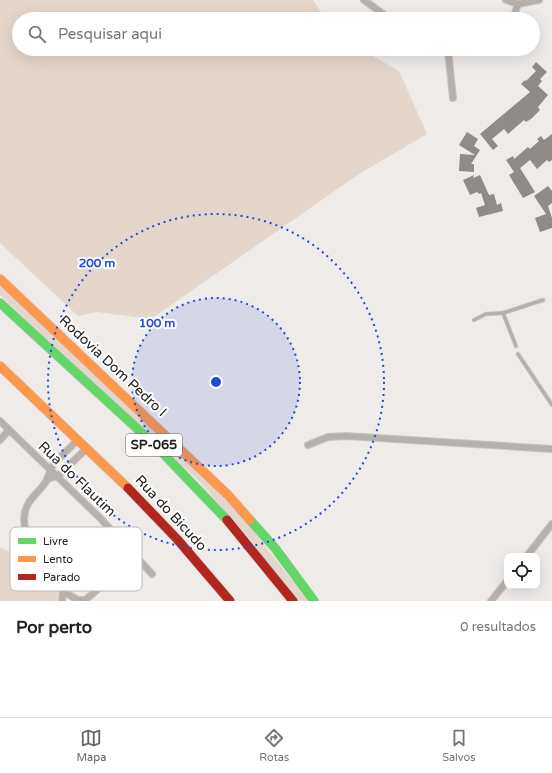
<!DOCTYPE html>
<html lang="pt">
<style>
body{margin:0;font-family:"Varela Round",sans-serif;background:#f2f2f2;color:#222}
.controls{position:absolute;right:12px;bottom:12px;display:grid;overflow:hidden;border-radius:8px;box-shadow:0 4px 16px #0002}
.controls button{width:36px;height:36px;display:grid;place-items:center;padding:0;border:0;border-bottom:1px solid #e0e0e0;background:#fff;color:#222;font:20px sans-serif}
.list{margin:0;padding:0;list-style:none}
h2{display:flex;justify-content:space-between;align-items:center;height:52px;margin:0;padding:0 16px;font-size:17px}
h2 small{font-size:13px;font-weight:400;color:#767676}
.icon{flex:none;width:22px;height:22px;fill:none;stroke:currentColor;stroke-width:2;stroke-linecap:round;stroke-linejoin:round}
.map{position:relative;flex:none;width:552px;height:601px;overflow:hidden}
.search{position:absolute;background:#fff;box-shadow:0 4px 16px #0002;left:12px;right:12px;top:12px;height:44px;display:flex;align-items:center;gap:10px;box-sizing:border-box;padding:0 14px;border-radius:22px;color:#767676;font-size:15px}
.sheet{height:116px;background:#fff}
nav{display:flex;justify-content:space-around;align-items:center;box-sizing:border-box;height:56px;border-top:1px solid #e0e0e0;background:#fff;font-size:11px;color:#767676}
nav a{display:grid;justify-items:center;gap:2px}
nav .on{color:#676462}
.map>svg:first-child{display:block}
.green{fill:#e5d6cb}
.building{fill:#908b87}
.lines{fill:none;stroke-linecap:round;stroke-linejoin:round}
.lane-casing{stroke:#c8c6c5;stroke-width:4.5}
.street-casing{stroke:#c8c6c5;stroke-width:8}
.fast-casing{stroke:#c8c6c5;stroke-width:10}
.slow-casing{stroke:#c8c6c5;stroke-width:10}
.jam-casing{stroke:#c8c6c5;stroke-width:10}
.lane{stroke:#b8b0aa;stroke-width:3}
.street{stroke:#b8b0aa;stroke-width:6}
.fast{stroke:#63d668;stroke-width:9}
.slow{stroke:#ff974d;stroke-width:9}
.jam{stroke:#b3261e;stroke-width:9}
.ring{fill:none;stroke:#1d4ed8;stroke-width:2;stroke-dasharray:2 4}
.labels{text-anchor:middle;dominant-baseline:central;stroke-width:4;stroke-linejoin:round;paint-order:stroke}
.shield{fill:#fff;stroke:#62605f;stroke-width:1}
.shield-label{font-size:13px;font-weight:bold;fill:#1e1c1a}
.street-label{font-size:14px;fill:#1e1c1a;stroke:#fff}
.key{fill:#fff;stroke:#bcbbba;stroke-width:1}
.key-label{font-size:11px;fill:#1e1c1a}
.centre{fill:#1d4ed8;stroke:#fff;stroke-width:2}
.ring-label{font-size:12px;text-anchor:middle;font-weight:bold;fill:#1d4ed8;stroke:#fff;stroke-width:4;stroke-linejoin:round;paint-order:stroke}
</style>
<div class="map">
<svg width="552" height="601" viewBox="0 0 552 601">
<rect width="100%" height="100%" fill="#eeebe9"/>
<g class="green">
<polygon points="0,0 313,0 325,19 19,19 19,49 360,49 399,71 427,134 359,174 151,319 97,312 78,316 0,243"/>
<polygon points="0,286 204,477 249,525 308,601 298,601 247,536 200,482 0,295"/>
<path d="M0,547L13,553L31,550C46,566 58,578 59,601H0Z"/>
</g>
<g class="building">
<polygon points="536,62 547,72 540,79 542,81 538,86 548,95 538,107 540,110 531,119 526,122 524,120 508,134 504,129 492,139 498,146 493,150 480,134 530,92 521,84 525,80 526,81 536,71 532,67"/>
<polygon points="467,132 478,139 474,146 480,150 471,164 474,164 474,172 459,171 460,154 475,155 459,145"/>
<polygon points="552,134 552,160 549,162 547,160 537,169 530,160 520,168 535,192 523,198 509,175 514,172 506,160 513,156 514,159 528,147 530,149 539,141 537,139 541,136 544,140"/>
<polygon points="474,175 473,178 480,175 489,195 494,194 497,205 501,203 503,211 479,217 476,208 485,205 481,193 479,194 477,192 470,195 463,180"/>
<polygon points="548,186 552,191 552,203 548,206 552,218 552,228 540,232 535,218 546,214 534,196"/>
</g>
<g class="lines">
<g class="lane-casing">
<g id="lane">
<polyline points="474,320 486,314 503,313"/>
<polyline points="516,346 503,313 543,300"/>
<polyline points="518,354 552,405"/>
</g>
</g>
<g class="street-casing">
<g id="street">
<polyline points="364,0 390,19"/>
<polyline points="506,0 518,4 539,0"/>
<polyline points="513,19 518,4"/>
<polyline points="446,50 460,52 483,49"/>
<polyline points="448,50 453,98"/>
<polyline points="0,421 101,519 152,574"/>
<polyline points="0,440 9,430"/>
<polyline points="308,445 328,437 346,436 552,449"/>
<polyline points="47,479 58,476 87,448"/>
<polyline points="527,556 552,524"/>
<polyline points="64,592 78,600 86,600"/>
<path d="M62,601C69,564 17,550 25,512C28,498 40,492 47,480C49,476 49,472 51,468C58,458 70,449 78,439"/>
<polyline points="84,601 136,557"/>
<polyline points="491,601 507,581"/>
</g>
</g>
<g class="fast-casing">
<g id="fast">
<polyline points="0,303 154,444 227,520"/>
<polyline points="250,520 275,548 314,601"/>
</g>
</g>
<g class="slow-casing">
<g id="slow">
<polyline points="0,279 228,495 250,520"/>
<polyline points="0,366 128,488"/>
</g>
</g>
<g class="jam-casing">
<g id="jam">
<polyline points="128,488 177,539 230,601"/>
<polyline points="227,520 293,601"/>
</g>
</g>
<use href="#lane" class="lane"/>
<use href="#street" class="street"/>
<use href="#fast" class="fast"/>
<use href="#slow" class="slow"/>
<use href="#jam" class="jam"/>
</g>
<circle cx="216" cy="382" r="84" fill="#1d4ed8" fill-opacity=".12"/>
<g class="ring">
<circle cx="216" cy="382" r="84"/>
<circle cx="216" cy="382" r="168"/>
</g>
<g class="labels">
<rect class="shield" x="126" y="434" width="56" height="22" rx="3"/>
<g class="shield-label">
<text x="154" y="445">SP-065</text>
</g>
<g class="street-label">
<text transform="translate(113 366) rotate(43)">Rodovia Dom Pedro I</text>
<text transform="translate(77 479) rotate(44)">Rua do Flautim</text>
<text transform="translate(171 513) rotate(47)">Rua do Bicudo</text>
</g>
</g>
<rect x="10" y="527" width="132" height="64" rx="6" class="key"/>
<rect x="18" y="538" width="18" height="6" fill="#63d668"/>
<rect x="18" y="556" width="18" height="6" fill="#ff974d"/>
<rect x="18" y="574" width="18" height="6" fill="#b3261e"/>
<g class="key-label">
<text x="43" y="545">Livre</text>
<text x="43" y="563">Lento</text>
<text x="43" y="581">Parado</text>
</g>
<circle cx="216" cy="382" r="6" class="centre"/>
<g class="ring-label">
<text x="97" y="267">200 m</text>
<text x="157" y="327">100 m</text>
</g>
</svg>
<div class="controls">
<button><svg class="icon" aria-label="locate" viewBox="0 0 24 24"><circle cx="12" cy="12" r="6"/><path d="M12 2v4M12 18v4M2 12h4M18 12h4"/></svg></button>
</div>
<div class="search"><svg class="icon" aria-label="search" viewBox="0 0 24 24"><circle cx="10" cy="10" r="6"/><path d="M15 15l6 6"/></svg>Pesquisar aqui</div>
</div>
<section class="sheet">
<h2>Por perto<small>0 resultados</small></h2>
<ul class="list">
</ul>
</section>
<nav>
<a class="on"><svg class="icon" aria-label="map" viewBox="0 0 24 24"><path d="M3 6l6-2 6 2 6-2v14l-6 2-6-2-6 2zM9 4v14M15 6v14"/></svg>Mapa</a>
<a><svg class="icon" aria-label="directions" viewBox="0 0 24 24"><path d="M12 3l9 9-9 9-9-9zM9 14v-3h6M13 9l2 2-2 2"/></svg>Rotas</a>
<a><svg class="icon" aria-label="saved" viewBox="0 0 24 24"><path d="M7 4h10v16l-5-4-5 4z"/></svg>Salvos</a>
</nav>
